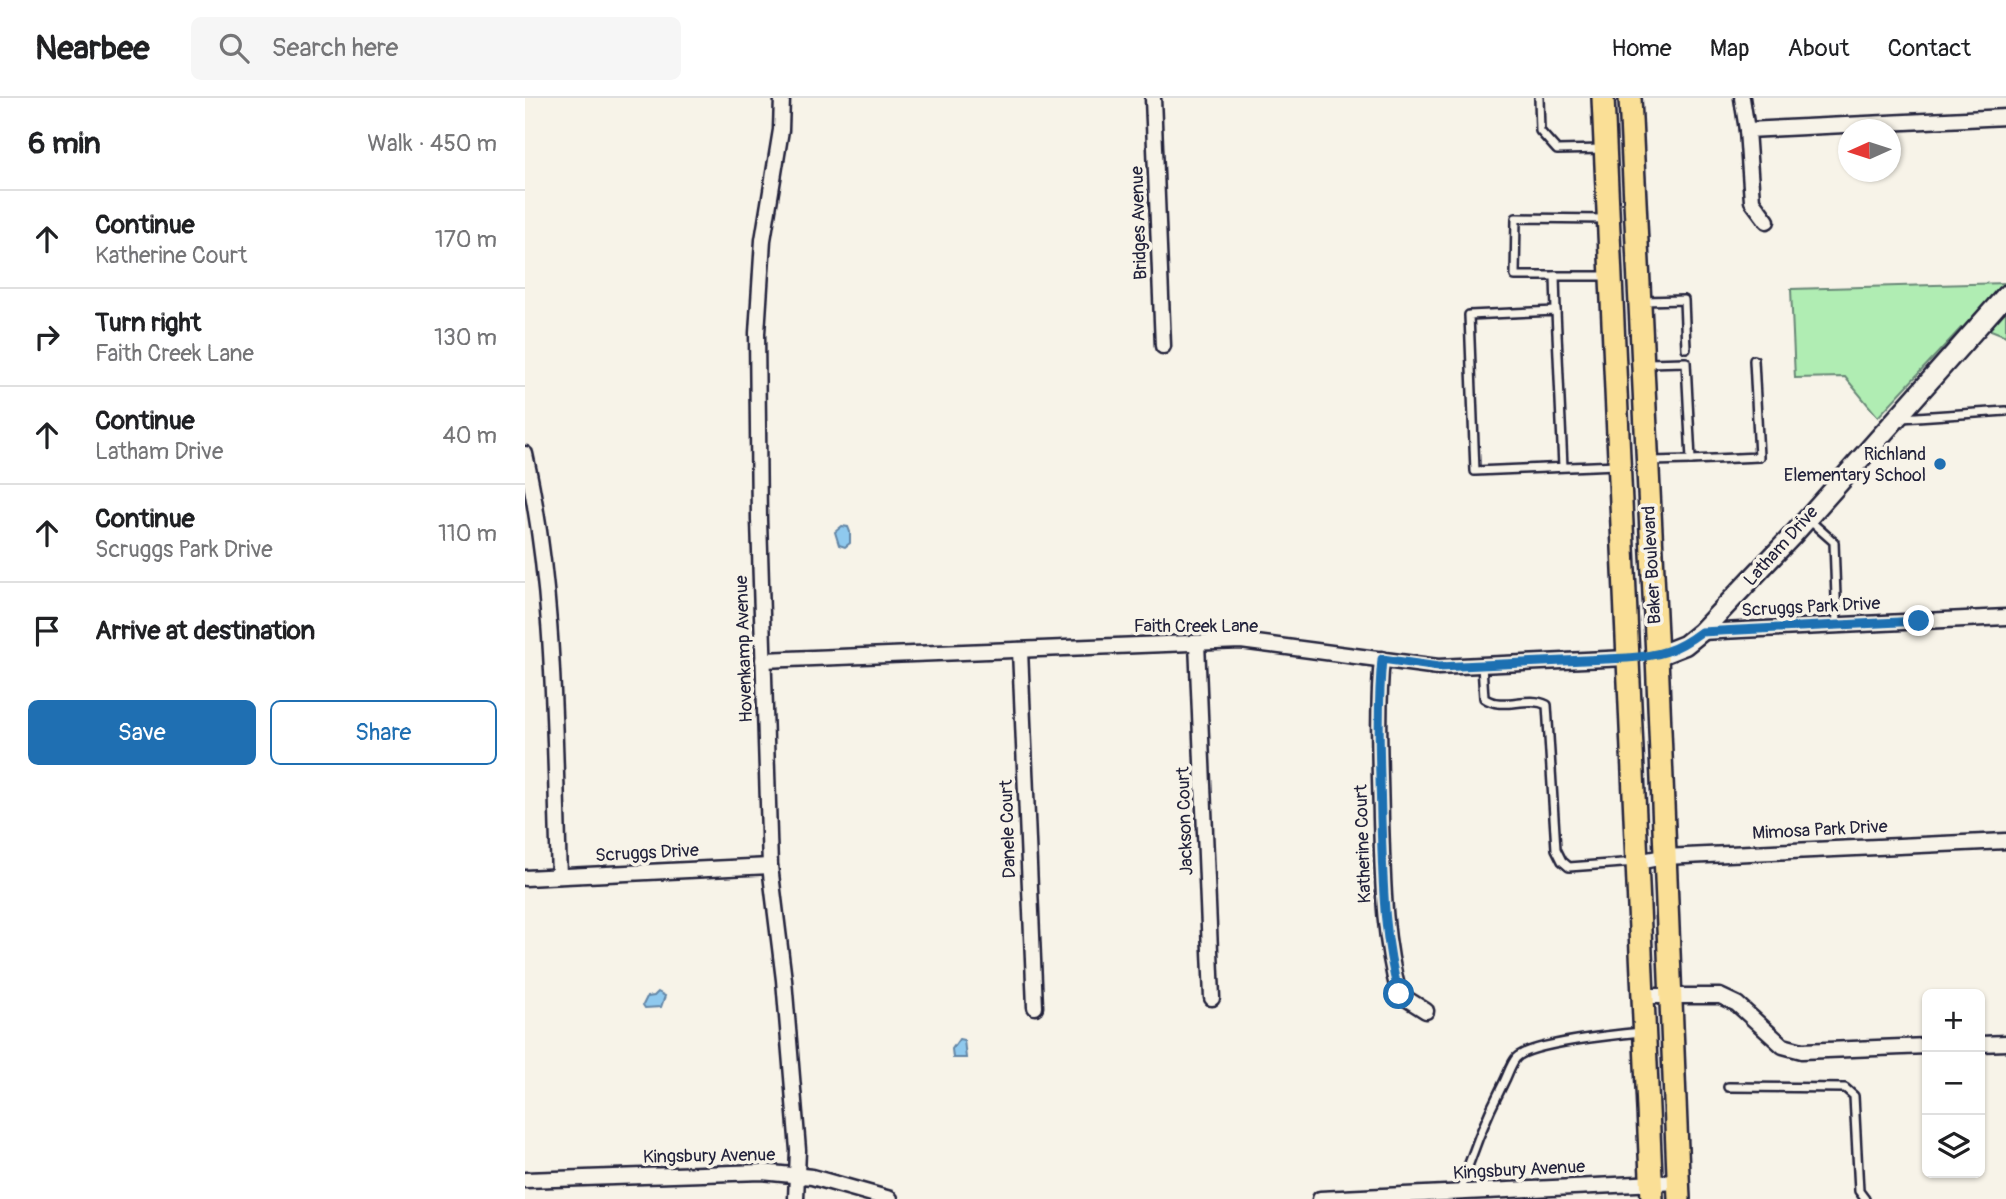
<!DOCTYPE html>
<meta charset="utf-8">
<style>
body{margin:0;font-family:Pangolin,sans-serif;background:#f6f6f6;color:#202124}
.controls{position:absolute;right:21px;bottom:21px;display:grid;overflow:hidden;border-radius:10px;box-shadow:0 2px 5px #0004}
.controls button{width:63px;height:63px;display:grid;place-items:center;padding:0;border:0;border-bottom:2px solid #e0e0e0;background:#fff;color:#202124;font:35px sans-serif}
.compass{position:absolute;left:1313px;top:21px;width:63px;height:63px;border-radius:50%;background:#fff;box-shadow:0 2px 5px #0004;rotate:267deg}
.stop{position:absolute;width:21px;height:21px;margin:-16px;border:5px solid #1f6fb2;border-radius:50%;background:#fff}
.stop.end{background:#1f6fb2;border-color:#fff;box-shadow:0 2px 7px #0008}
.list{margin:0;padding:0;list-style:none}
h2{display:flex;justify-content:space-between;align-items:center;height:91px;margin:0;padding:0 28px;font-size:30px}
h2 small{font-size:23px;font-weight:400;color:#757577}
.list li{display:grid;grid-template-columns:46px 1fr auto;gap:21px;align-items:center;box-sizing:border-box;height:98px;padding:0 28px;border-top:2px solid #e0e0e0}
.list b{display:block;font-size:26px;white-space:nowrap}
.list p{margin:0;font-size:23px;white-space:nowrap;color:#757577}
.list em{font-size:23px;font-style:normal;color:#757577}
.actions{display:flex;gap:14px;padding:21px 28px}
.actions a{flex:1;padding:16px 0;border:2px solid #1f6fb2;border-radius:10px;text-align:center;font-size:24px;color:#1f6fb2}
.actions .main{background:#1f6fb2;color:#fff}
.icon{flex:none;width:38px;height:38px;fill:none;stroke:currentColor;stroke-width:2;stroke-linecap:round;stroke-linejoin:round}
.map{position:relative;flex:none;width:1481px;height:1101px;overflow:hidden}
header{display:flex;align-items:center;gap:42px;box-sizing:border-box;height:98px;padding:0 35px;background:#fff;border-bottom:2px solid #e0e0e0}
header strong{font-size:33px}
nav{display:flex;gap:38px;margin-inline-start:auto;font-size:24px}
.search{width:490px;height:63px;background:#f6f6f6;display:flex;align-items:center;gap:18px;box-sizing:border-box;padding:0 24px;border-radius:10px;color:#757577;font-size:26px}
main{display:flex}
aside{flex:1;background:#fff}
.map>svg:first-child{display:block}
.green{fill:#b0edb3;stroke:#698877;stroke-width:2}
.water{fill:#8fc9ee;stroke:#6386a6;stroke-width:2}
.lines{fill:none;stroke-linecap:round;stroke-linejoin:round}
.service-casing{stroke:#22223b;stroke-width:12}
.minor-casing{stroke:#22223b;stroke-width:19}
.tertiary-casing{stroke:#22223b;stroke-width:23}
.primary-casing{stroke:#22223b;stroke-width:26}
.service{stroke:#f7f3e8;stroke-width:7}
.minor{stroke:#f7f3e8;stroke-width:14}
.tertiary{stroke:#f7f3e8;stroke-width:18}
.primary{stroke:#fadf96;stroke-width:21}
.route{stroke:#1f6fb2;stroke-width:9}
.poi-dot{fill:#1f6fb2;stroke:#f7f3e8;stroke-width:2.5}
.labels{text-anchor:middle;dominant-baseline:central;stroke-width:7;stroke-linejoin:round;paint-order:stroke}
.street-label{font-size:18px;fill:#22223b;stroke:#f7f3e8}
.poi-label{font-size:18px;fill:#22223b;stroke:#f7f3e8;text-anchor:end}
</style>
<header>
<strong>Nearbee</strong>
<div class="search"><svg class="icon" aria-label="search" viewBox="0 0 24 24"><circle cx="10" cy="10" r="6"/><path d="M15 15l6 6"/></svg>Search here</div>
<nav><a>Home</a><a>Map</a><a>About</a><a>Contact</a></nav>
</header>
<main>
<aside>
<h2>6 min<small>Walk · 450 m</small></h2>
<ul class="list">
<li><svg class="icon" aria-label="ahead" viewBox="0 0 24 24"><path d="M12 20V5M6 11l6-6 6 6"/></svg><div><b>Continue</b><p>Katherine Court</p></div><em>170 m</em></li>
<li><svg class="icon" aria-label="right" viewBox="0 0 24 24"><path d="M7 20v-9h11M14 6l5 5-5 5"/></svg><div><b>Turn right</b><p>Faith Creek Lane</p></div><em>130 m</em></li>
<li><svg class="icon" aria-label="ahead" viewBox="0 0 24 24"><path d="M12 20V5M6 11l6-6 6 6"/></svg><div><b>Continue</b><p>Latham Drive</p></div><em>40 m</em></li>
<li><svg class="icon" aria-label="ahead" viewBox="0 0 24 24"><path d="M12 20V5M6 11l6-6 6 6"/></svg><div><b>Continue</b><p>Scruggs Park Drive</p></div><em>110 m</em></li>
<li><svg class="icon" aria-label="arrive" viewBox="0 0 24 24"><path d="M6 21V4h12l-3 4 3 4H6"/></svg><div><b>Arrive at destination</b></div></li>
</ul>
<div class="actions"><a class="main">Save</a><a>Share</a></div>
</aside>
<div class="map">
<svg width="1481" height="1101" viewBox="0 0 1481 1101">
<rect width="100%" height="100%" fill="#f7f3e8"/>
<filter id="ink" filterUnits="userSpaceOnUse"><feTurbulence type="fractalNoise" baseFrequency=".0143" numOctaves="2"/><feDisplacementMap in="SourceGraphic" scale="14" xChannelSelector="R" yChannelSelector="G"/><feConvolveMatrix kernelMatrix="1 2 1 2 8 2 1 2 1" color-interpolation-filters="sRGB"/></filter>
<g filter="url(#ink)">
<polygon class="green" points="1481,185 1481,238 1466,232 1436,230 1353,319 1320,279 1270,280 1266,191"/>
<g class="water">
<polygon points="317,428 323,429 325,434 325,445 320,449 314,447 310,434"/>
<polygon points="133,894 140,898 136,909 120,910 118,907 122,899 129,898"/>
<polygon points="434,941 439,942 441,960 428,960 427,951"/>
</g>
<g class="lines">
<g class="service-casing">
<g id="service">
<polyline points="1014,0 1015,33 1032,52 1079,51"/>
<polyline points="1082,121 991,120 990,178 1085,178"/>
<polyline points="1030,178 1031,213"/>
<polyline points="1118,203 1159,202 1161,250"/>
<polyline points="1122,265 1161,264 1166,362 1126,363"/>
<polyline points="1377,320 1481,313"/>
<polyline points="1166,362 1234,359 1229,262"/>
<polyline points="1038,369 1031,213 944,217 950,373 1092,367"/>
<polyline points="1283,421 1309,444 1312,527"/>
<path d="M957,567L959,600C977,613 1002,597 1022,607L1031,751L1037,763L1044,769L1111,764"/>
<polyline points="1203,989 1320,990 1329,998 1334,1093 1340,1101"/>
<path d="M935,1094C946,1056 961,1019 979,984C983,976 986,966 991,960C1005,945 1095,936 1117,934"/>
</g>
</g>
<g class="minor-casing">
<g id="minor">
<polyline points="257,0 256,32 238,142 232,235 234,422 245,768 259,882 273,1052 271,1101"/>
<polyline points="628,0 638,248"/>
<polyline points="1217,0 1222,32 1227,103 1242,123"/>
<polyline points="1222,32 1481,19"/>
<path d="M0,356C31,494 29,638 34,778"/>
<polyline points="1176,534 1481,519"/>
<polyline points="672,545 687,900"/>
<polyline points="495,552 510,909"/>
<path d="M857,561C852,615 855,668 856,721C858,781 858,838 874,896L901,913"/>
<polyline points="238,562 716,543 913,569 1102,560"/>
<polyline points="1112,764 1139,759 1481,743"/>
<polyline points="0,780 245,768"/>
<polyline points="1118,898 1195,898 1212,906 1258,948 1277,953 1402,948"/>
<polyline points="1455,946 1481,945"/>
<polyline points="0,1082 237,1074 287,1079 365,1101"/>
<polyline points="795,1101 1153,1084"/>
</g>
</g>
<g class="tertiary-casing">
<polyline id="tertiary" points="1132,558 1160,547 1176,534 1268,437 1481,197"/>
</g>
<g class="primary-casing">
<g id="primary">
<polyline points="1078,0 1127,1101"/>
<polyline points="1105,0 1132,558 1154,1101"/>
</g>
</g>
<use href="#service" class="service"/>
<use href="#minor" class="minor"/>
<use href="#tertiary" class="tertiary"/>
<use href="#primary" class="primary"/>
</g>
</g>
<g class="lines" filter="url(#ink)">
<path class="route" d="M874,896C858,838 858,781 856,721C855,668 852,615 857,561L914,569L1102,560C1133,558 1151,553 1176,534L1394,523"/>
</g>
<circle class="poi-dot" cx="1415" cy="366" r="7"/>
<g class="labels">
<g class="street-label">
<text transform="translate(614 125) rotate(-92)">Bridges Avenue</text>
<text transform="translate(1256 448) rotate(-48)">Latham Drive</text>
<text transform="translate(1127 467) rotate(-93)">Baker Boulevard</text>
<text transform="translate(1286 509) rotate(-3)">Scruggs Park Drive</text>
<text x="671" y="528">Faith Creek Lane</text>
<text transform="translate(219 551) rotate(-92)">Hovenkamp Avenue</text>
<text transform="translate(660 723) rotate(-92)">Jackson Court</text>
<text transform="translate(483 731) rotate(-92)">Danele Court</text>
<text transform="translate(1295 732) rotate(-3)">Mimosa Park Drive</text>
<text transform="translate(838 746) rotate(-92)">Katherine Court</text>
<text transform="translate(122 755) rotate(-3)">Scruggs Drive</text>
<text transform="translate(184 1058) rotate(-1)">Kingsbury Avenue</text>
<text transform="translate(994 1072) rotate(-3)">Kingsbury Avenue</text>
</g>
<g class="poi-label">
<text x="1401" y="356">Richland<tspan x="1401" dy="21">Elementary School</tspan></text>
</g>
</g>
</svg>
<div class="controls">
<button>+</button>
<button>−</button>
<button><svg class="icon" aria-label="layers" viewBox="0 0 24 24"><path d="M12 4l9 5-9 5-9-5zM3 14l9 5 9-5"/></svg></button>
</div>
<svg class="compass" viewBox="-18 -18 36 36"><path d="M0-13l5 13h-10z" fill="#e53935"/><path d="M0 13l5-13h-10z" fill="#757577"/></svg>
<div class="stop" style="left:874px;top:896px"></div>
<div class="stop end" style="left:1394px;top:523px"></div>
</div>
</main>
